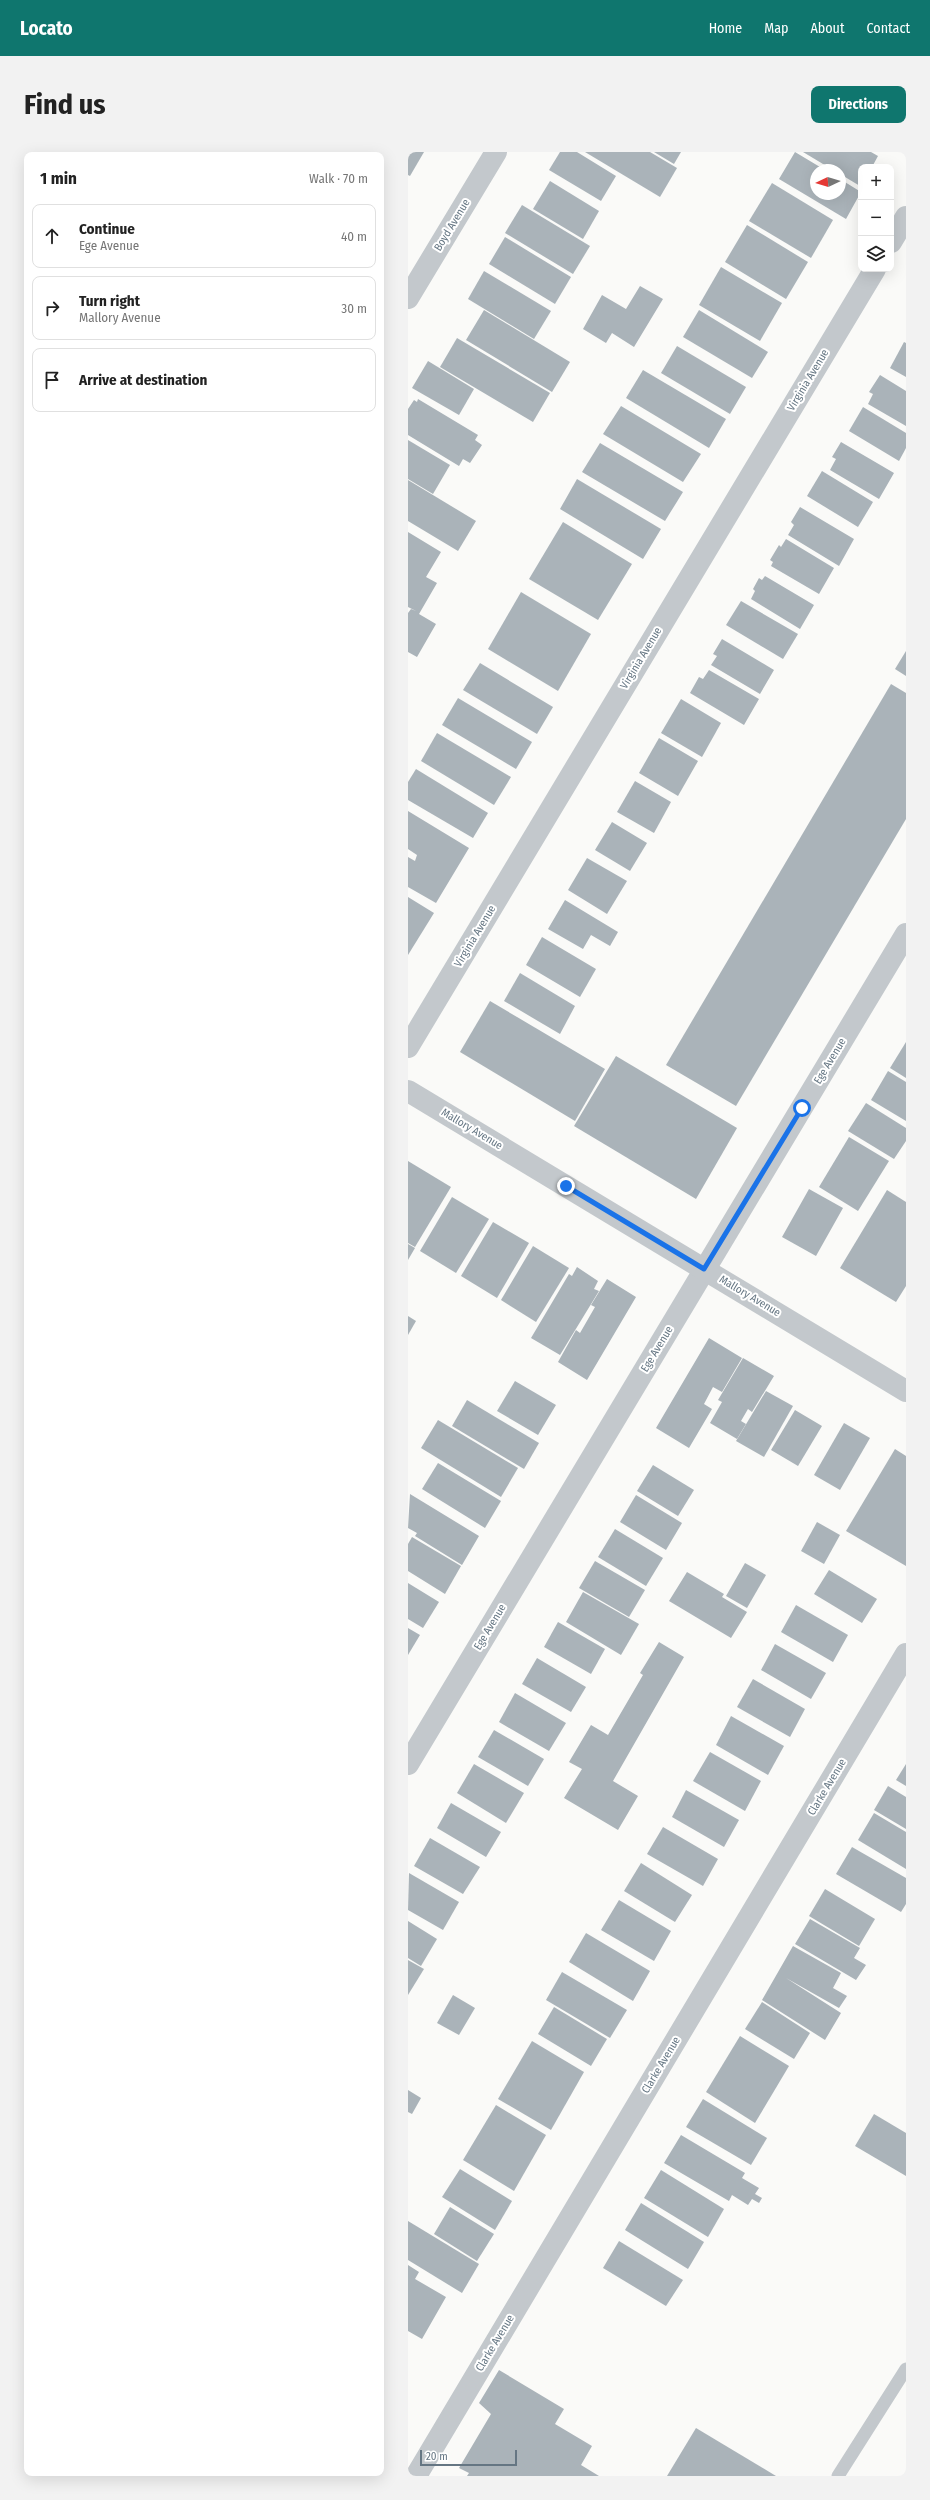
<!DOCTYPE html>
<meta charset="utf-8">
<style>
body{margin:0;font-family:"Fira Sans Condensed",sans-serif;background:#f2f2f2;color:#222}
.controls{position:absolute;right:12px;top:12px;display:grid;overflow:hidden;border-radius:8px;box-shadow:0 4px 16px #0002}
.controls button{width:36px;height:36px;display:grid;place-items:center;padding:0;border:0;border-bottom:1px solid #e0e0e0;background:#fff;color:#222;font:20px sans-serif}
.compass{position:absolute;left:402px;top:12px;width:36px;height:36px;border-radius:50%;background:#fff;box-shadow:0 4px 16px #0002;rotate:266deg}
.scale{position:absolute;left:12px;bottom:10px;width:97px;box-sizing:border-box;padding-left:4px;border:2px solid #657683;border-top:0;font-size:11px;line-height:14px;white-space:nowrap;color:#657683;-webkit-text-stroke:3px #fff;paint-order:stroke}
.stop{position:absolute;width:12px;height:12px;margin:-9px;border:3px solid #1a73e8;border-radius:50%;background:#fff}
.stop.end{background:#1a73e8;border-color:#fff;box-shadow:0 1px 4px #0008}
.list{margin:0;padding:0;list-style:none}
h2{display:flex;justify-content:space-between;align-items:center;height:52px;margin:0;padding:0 16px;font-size:17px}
h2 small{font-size:13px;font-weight:400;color:#767676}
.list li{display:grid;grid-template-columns:26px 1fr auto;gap:12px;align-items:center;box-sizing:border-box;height:64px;margin:0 8px 8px;padding:0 8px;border:1px solid #e0e0e0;border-radius:8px}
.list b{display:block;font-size:15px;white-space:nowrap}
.list p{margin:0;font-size:13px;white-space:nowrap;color:#767676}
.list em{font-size:13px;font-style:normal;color:#767676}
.icon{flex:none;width:22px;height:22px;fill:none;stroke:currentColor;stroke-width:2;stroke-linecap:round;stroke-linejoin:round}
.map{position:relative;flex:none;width:498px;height:2324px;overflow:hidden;border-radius:8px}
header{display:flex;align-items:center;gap:24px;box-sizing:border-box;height:56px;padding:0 20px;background:#0f766e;color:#fff}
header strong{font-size:19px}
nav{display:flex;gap:22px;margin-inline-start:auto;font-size:14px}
.intro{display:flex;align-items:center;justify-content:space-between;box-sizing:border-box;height:96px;padding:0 24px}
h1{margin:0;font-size:28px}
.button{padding:10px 18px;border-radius:8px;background:#0f766e;color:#fff;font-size:14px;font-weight:700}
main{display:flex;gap:24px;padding:0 24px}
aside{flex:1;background:#fff;border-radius:8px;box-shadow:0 4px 16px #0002}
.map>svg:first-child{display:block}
.building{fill:#aab3b9}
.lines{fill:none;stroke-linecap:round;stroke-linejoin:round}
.service{stroke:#c3c8cc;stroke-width:13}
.minor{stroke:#c3c8cc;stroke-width:22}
.tertiary{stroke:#c3c8cc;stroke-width:22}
.route{stroke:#1a73e8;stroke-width:5}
.labels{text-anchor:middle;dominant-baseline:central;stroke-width:4;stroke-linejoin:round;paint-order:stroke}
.street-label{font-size:11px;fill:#657683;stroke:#fff}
</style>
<header>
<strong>Locato</strong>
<nav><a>Home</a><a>Map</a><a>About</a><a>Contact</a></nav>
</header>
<div class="intro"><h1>Find us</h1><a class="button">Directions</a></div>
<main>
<aside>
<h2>1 min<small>Walk · 70 m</small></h2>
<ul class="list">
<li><svg class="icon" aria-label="ahead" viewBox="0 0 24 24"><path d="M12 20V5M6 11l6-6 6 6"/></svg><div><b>Continue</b><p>Ege Avenue</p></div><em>40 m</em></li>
<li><svg class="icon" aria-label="right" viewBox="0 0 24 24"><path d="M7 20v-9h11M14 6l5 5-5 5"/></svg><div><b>Turn right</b><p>Mallory Avenue</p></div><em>30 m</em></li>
<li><svg class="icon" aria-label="arrive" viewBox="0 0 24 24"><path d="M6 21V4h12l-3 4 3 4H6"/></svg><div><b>Arrive at destination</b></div></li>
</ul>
</aside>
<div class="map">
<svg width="498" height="2324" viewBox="0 0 498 2324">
<rect width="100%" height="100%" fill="#fafaf8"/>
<g class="building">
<polygon points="0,0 16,0 2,24 0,23"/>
<polygon points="152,0 169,0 208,24 193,49 141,18"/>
<polygon points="177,0 242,0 269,16 252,45"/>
<polygon points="246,0 273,0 266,12"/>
<polygon points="387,0 417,18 408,18 408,42 432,42 432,27 453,40 438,67 371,27"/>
<polygon points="395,0 463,0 470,4 464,15 453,15 452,34 432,22 432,18 425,18"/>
<polygon points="142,29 191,59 175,87 125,57"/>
<polygon points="364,31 425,68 403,106 341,69"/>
<polygon points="114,53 182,94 165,122 97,81"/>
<polygon points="339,73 400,110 378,147 317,110"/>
<polygon points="97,85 163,125 147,152 81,112"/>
<polygon points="313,115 374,151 352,189 291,153"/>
<polygon points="76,119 143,159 126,187 60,147"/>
<polygon points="232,134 255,147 226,195 204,181 198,191 175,177 194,143 218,157"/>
<polygon points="76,158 162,210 144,240 58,188"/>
<polygon points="291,158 360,200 344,226 275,185"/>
<polygon points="49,186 142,241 125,270 32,215"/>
<polygon points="496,190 498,191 498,225 482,216"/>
<polygon points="269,194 338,235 322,262 253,221"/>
<polygon points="20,209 66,237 51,263 4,236"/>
<polygon points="235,218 318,267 301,296 218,246"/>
<polygon points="472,223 498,239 498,274 460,252 465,242 461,240"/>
<polygon points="10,247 70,283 67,288 74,293 62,311 55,307 51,314 0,283 0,257 6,248 9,250"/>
<polygon points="213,254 293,302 275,330 195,282"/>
<polygon points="455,255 498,281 498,296 491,309 441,279"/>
<polygon points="0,288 42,313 25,342 0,327"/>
<polygon points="433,290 486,321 471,347 422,318 428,307 424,305"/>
<polygon points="192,291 275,340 257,369 174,320"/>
<polygon points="414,319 465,350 450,375 399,344"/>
<polygon points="169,327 253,377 235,407 152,357"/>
<polygon points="0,328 68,369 50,399 0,369"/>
<polygon points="392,355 446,387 431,414 380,383 386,373 383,370"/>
<polygon points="155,370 224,412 190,468 121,427"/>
<polygon points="0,380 33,400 18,425 29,431 11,462 28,472 9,505 0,500 0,461 3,457 8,459 0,455"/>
<polygon points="378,387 426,416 411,442 363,414 365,410 362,408 371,393 373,395"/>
<polygon points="357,424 406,453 392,477 343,447 347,439 345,437 351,426 354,428"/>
<polygon points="113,440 183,482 150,539 80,497"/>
<polygon points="333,449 390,482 375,507 318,473"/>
<polygon points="314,487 366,518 352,542 303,513 309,504 305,502"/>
<polygon points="498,499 498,524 487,517"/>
<polygon points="72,511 145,555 129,582 55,538"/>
<polygon points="301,518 351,547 336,573 282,541 291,525 295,527"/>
<polygon points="483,532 498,541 498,667 328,954 258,913"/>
<polygon points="50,546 124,590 108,617 34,573"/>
<polygon points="273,547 313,571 294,605 253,581"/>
<polygon points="29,581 103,625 86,653 13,609"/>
<polygon points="251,586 290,609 270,644 231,621"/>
<polygon points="8,617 80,661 65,686 0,648 0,630"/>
<polygon points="227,629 263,650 246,681 209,660"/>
<polygon points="0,659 61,696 28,751 0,735 0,705 7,709 9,703 0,697"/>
<polygon points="204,670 239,691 222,719 187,698"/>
<polygon points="179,706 219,729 199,762 160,738"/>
<polygon points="0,745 26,761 0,803"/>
<polygon points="157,748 210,780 202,794 183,783 175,797 140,777"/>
<polygon points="134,785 188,817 172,845 118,813"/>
<polygon points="112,821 167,854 152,882 96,849"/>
<polygon points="82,849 197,917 167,969 52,900"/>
<polygon points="498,890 498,926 482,916"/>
<polygon points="208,904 329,976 288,1047 166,974"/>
<polygon points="480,919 498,930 498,969 463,948"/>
<polygon points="458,951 498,976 498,989 486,1007 440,979"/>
<polygon points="441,985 481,1009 450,1059 411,1035"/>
<polygon points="0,1009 43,1035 7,1095 0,1091"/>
<polygon points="401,1037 435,1056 408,1104 374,1085"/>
<polygon points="479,1038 498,1050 498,1134 488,1150 432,1116"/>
<polygon points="44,1045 81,1067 48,1121 12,1099"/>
<polygon points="85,1070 121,1091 89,1146 53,1124"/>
<polygon points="0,1092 7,1096 0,1108"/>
<polygon points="125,1094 161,1116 128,1170 93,1148"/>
<polygon points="169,1115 190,1129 186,1137 191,1139 152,1203 123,1186 161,1122 164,1124"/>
<polygon points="199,1127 228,1145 179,1228 150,1210 168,1178 172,1181 187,1155 183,1153"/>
<polygon points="0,1164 8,1169 0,1183"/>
<polygon points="301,1186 334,1206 314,1240 305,1235 296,1252 304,1257 281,1296 248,1276"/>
<polygon points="335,1206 366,1224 344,1260 340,1257 333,1269 338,1272 329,1287 302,1271 314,1250 310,1248"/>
<polygon points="107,1229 148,1253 130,1283 89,1259"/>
<polygon points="358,1239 385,1254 356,1305 328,1289"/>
<polygon points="59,1248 131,1291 116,1317 44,1274"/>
<polygon points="387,1258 414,1274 390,1314 363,1298"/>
<polygon points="30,1268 110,1316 93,1345 13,1296"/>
<polygon points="436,1271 462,1286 432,1338 406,1323"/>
<polygon points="487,1297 498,1304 498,1414 438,1379"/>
<polygon points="30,1311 93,1349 77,1376 14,1337"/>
<polygon points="245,1313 286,1338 270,1364 229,1339"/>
<polygon points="2,1342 71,1384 54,1413 7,1384 9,1381 0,1376"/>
<polygon points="228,1343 274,1371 258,1398 212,1370"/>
<polygon points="409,1370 432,1383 416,1412 393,1399"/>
<polygon points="207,1377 255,1406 238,1434 190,1405"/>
<polygon points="4,1385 53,1414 37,1442 0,1419 0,1392"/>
<polygon points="187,1409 237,1438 221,1465 171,1436"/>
<polygon points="337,1411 358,1423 339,1456 318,1444"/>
<polygon points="421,1418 469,1447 454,1471 406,1442"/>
<polygon points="279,1420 316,1442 314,1445 339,1460 323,1486 261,1449"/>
<polygon points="0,1431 31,1450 15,1476 0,1467"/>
<polygon points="175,1440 231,1472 213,1503 158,1470"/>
<polygon points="388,1453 440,1483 425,1510 373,1480"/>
<polygon points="150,1470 197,1497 183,1522 136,1495"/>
<polygon points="0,1476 12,1483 0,1503"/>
<polygon points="251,1490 276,1505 205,1629 230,1644 210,1678 156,1646 174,1617 161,1610 183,1573 200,1583 235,1523 232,1521"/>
<polygon points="367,1492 418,1521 403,1547 353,1518"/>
<polygon points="129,1506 178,1535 163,1560 114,1532"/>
<polygon points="345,1527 397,1557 382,1585 329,1555"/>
<polygon points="107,1541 158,1571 141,1599 91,1570"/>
<polygon points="323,1564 376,1594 360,1623 308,1593"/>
<polygon points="86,1578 136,1607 120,1634 70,1605"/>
<polygon points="302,1600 353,1629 337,1659 285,1629"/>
<polygon points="66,1612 116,1641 98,1671 49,1641"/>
<polygon points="498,1612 498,1634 488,1628"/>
<polygon points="480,1634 498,1645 498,1677 466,1658"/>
<polygon points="278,1638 331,1668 316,1695 264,1665"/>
<polygon points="43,1651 93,1680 78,1705 29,1676"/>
<polygon points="466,1661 498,1680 498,1717 450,1688"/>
<polygon points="255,1675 310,1707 295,1734 239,1702"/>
<polygon points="22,1686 72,1715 55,1742 6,1714"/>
<polygon points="444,1695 498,1726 498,1752 493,1760 428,1722"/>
<polygon points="233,1711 284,1743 267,1770 216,1739"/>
<polygon points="1,1721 51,1750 35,1778 0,1758"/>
<polygon points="417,1737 467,1767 451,1794 401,1764"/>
<polygon points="211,1748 263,1779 246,1809 193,1778"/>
<polygon points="402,1767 452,1796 446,1806 458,1813 448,1828 387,1792"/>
<polygon points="0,1769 29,1787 13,1814 0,1806"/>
<polygon points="178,1781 242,1819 225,1849 161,1810"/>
<polygon points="385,1794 433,1821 425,1836 439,1844 431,1856 378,1826 433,1861 417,1888 354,1848"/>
<polygon points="0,1808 16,1817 0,1843"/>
<polygon points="154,1820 219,1858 202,1886 138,1848"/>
<polygon points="45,1843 67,1856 51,1883 29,1871"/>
<polygon points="354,1850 402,1881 386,1907 337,1877"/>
<polygon points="146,1855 199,1887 183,1914 130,1882"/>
<polygon points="332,1884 381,1914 347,1971 298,1940"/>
<polygon points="124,1889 176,1920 143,1978 90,1947"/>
<polygon points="0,1938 13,1946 4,1962 0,1960"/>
<polygon points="295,1947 359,1986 343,2013 278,1975"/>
<polygon points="88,1953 138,1983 106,2039 55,2008"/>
<polygon points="466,1962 498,1981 498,2024 447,1994"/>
<polygon points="273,1983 337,2021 334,2026 351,2036 347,2042 354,2046 351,2051 344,2047 340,2053 324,2043 321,2049 256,2011"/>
<polygon points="52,2017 104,2049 87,2078 34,2045"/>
<polygon points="253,2018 316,2057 300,2085 236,2046"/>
<polygon points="233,2051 296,2090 280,2117 217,2078"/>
<polygon points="42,2055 86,2082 69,2109 26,2082"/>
<polygon points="0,2069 71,2112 54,2141 0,2108"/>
<polygon points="211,2089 275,2128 258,2154 195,2116"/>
<polygon points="0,2113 11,2120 7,2127 38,2145 14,2187 0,2179"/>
<polygon points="91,2218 156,2257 147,2272 184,2294 173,2313 191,2324 59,2324 61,2321 51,2316 83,2262 71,2251"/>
<polygon points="288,2276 368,2324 259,2324"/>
</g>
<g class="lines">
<polyline class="service" points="430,2324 498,2217"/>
<g class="minor">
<polyline points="483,90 498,65"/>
<polyline points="0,146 88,0"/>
<polyline points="0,895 467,117"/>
<polyline points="0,1612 498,782"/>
<polyline points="8,2324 498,1502"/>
</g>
<polyline class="tertiary" points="0,939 498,1239"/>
</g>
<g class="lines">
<polyline class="route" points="158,1034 296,1117 394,956"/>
</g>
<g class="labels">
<g class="street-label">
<text transform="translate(44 73) rotate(-59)">Boyd Avenue</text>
<text transform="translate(400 228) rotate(-59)">Virginia Avenue</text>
<text transform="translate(233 506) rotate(-59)">Virginia Avenue</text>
<text transform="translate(67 784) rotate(-59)">Virginia Avenue</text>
<text transform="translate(422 909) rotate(-59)">Ege Avenue</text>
<text transform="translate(64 977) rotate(31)">Mallory Avenue</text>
<text transform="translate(342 1144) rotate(31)">Mallory Avenue</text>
<text transform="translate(249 1197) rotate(-59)">Ege Avenue</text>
<text transform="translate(82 1475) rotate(-59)">Ege Avenue</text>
<text transform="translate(419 1635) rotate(-59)">Clarke Avenue</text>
<text transform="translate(253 1913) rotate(-59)">Clarke Avenue</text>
<text transform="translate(87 2191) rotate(-59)">Clarke Avenue</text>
</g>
</g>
</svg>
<div class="controls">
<button>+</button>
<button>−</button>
<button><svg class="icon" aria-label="layers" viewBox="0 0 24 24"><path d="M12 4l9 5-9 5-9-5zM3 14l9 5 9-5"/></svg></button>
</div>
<svg class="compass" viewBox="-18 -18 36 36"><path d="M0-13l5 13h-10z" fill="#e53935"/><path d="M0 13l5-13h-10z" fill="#767676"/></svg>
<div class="scale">20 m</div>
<div class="stop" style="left:394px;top:956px"></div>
<div class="stop end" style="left:158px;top:1034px"></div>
</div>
</main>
